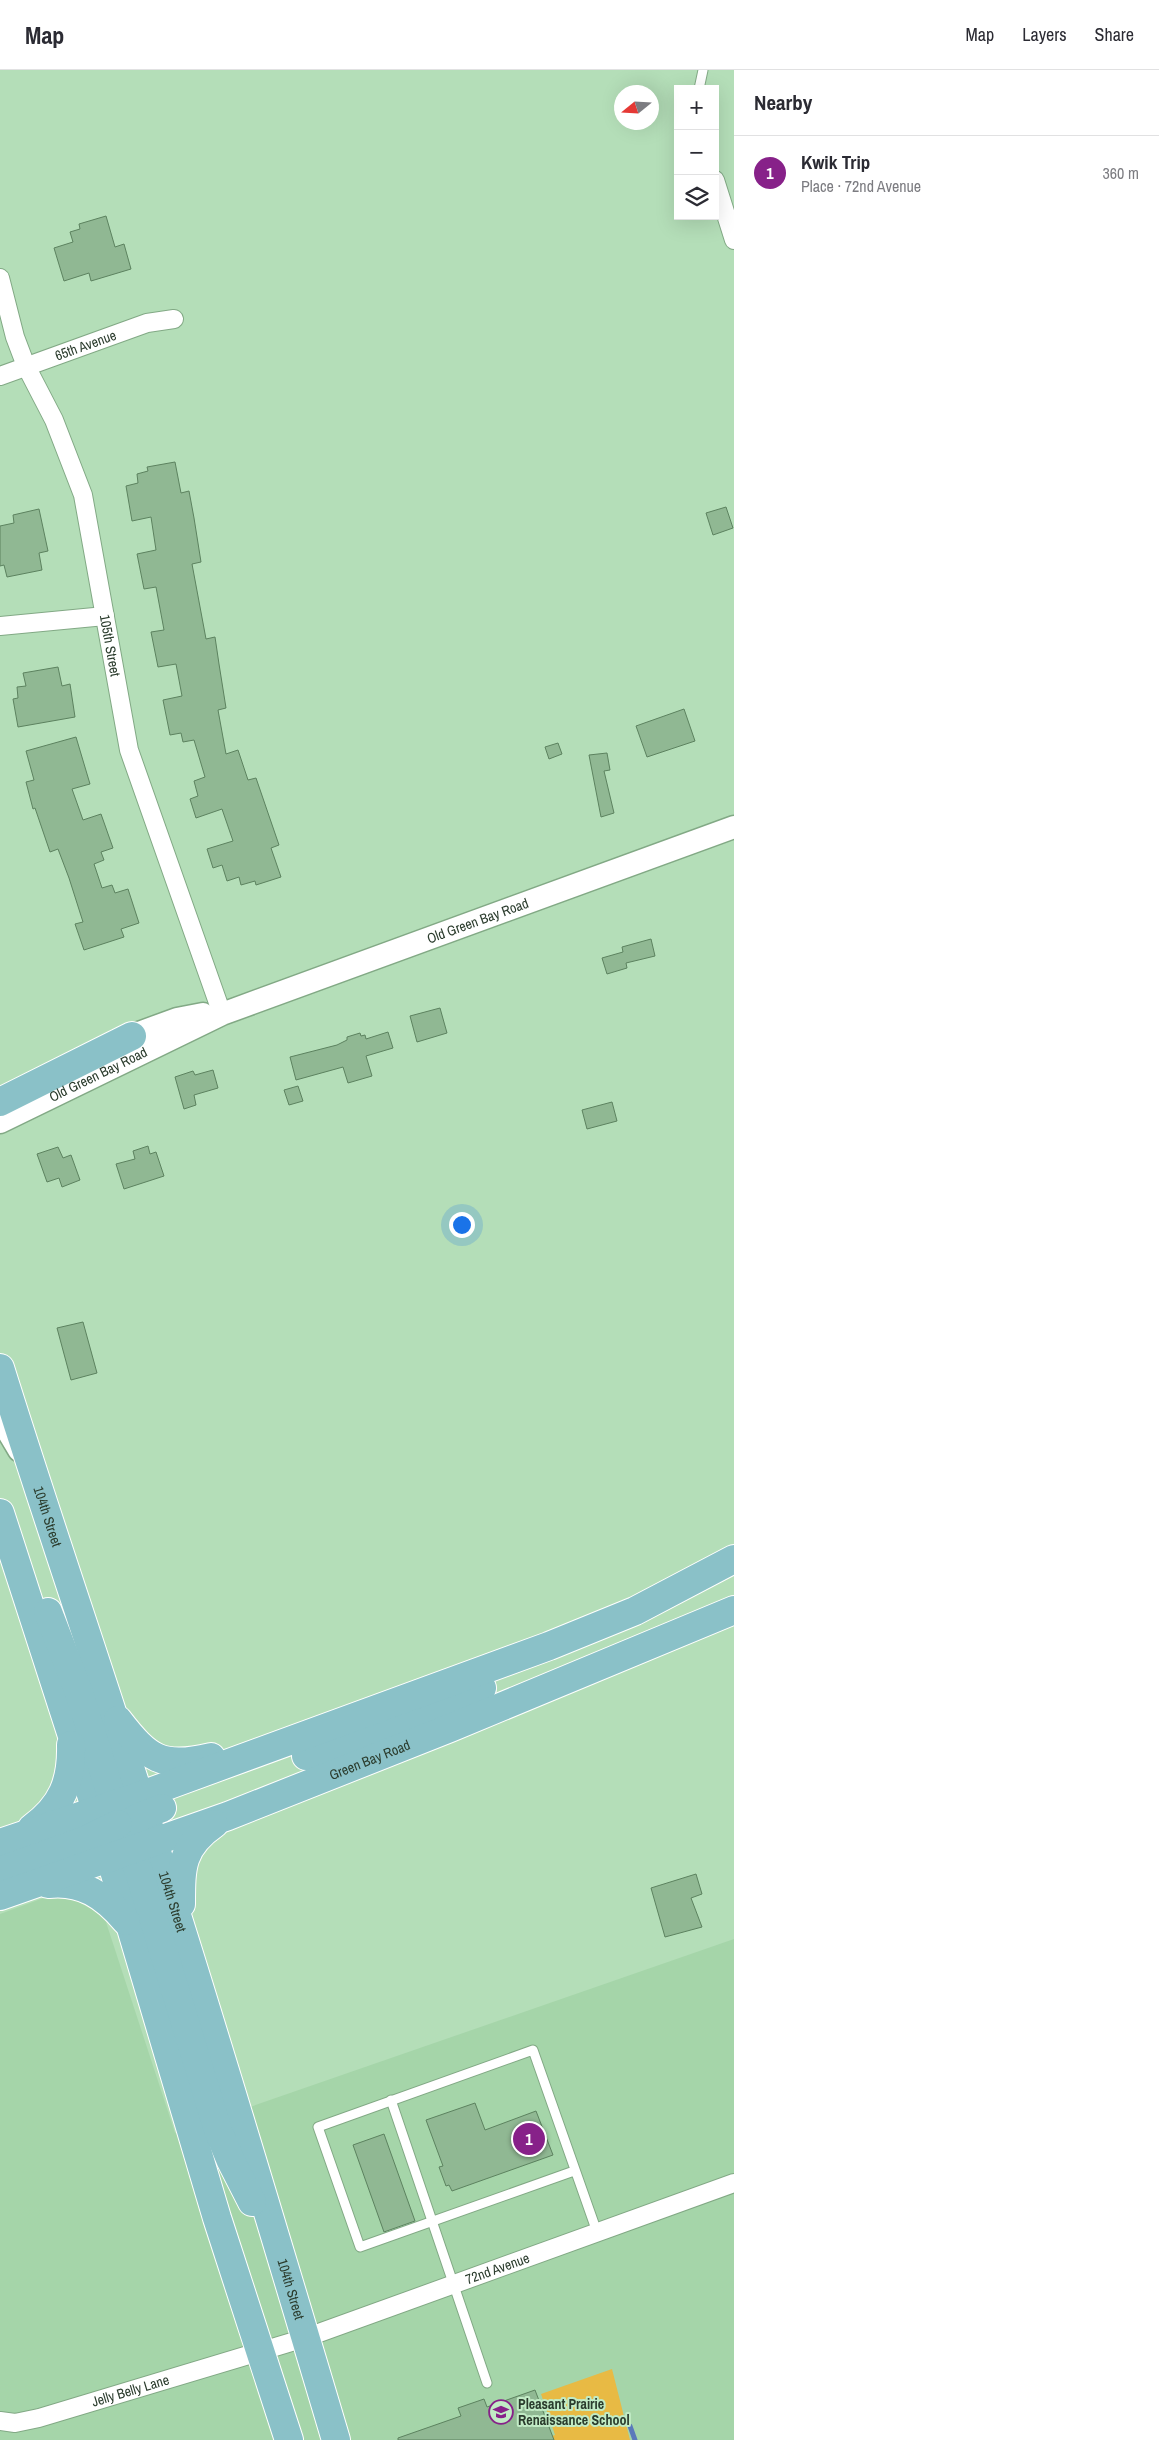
<!DOCTYPE html>
<meta charset="utf-8">
<style>
body{margin:0;font-family:"Archivo Narrow",sans-serif;background:#f7f7f7;color:#2b2b33}
.controls{position:absolute;right:15px;top:15px;display:grid;overflow:hidden;border-radius:0px;box-shadow:0 5px 20px #0002}
.controls button{width:45px;height:45px;display:grid;place-items:center;padding:0;border:0;border-bottom:1px solid #e1e1e2;background:#fff;color:#2b2b33;font:25px sans-serif}
.compass{position:absolute;left:614px;top:15px;width:45px;height:45px;border-radius:50%;background:#fff;box-shadow:0 5px 20px #0002;rotate:252deg}
.you{position:absolute;left:461px;top:1154px;width:18px;height:18px;margin:-12px;border:4px solid #fff;border-radius:50%;background:#1a73e8;box-shadow:0 0 0 8px #1a73e833}
.badge{display:grid;place-items:center;width:32px;height:32px;border-radius:50%;background:#872189;color:#fff;font-size:16px;font-weight:700}
.pin{position:absolute;translate:-50% -50%;border:2px solid #fff;box-shadow:0 1px 5px #0006}
.list{margin:0;padding:0;list-style:none}
h2{display:flex;justify-content:space-between;align-items:center;height:65px;margin:0;padding:0 20px;font-size:21px}
h2 small{font-size:16px;font-weight:400;color:#7c7c81}
.list li{display:grid;grid-template-columns:32px 1fr auto;gap:15px;align-items:center;box-sizing:border-box;height:75px;padding:0 20px;border-top:1px solid #e1e1e2}
.list b{display:block;font-size:19px;white-space:nowrap}
.list p{margin:0;font-size:16px;white-space:nowrap;color:#7c7c81}
.list em{font-size:16px;font-style:normal;color:#7c7c81}
.icon{flex:none;width:28px;height:28px;fill:none;stroke:currentColor;stroke-width:2;stroke-linecap:round;stroke-linejoin:round}
.map{position:relative;flex:none;width:734px;height:2370px;overflow:hidden}
header{display:flex;align-items:center;gap:30px;box-sizing:border-box;height:70px;padding:0 25px;background:#fff;border-bottom:1px solid #e1e1e2}
header strong{font-size:24px}
nav{display:flex;gap:28px;margin-inline-start:auto;font-size:18px}
main{display:flex}
aside{flex:1;background:#fff}
.map>svg:first-child{display:block}
.built{fill:#a5d5a9}
.green{fill:#e8ba44}
.lines{fill:none;stroke-linecap:round;stroke-linejoin:round}
.stream{stroke:#5a79bb;stroke-width:5}
.building{fill:#90b893;stroke:#5c825f}
.service-casing{stroke:#82a985;stroke-width:11}
.minor-casing{stroke:#82a985;stroke-width:20}
.tertiary-casing{stroke:#82a985;stroke-width:25}
.primary-casing{stroke:#fff;stroke-width:30}
.service{stroke:#fff;stroke-width:9}
.minor{stroke:#fff;stroke-width:18}
.tertiary{stroke:#fff;stroke-width:22}
.primary{stroke:#8ac1c8;stroke-width:28}
.labels{text-anchor:middle;dominant-baseline:central;stroke-width:4;stroke-linejoin:round;paint-order:stroke}
.street-label{font-size:14px;fill:#2b3c2d;stroke:#c1ebc5}
.poi-label{font-size:14px;font-weight:bold;fill:#2b3c2d;stroke:#c1ebc5;text-anchor:start}
</style>
<header>
<strong>Map</strong>
<nav><a>Map</a><a>Layers</a><a>Share</a></nav>
</header>
<main>
<div class="map">
<svg width="734" height="2370" viewBox="0 0 734 2370">
<rect width="100%" height="100%" fill="#b4deb8"/>
<polygon class="built" points="60,1822 104,1846 175,2063 734,1869 734,2370 0,2370 0,1844"/>
<polygon class="green" points="612,2299 630,2370 541,2370 555,2365 541,2324"/>
<g class="lines">
<polyline class="stream" points="630,2356 635,2370"/>
</g>
<g class="building">
<polygon points="106,146 115,177 124,174 131,199 91,211 89,203 64,211 54,178 73,172 70,162 80,159 79,154"/>
<polygon points="175,392 181,423 189,421 194,448 201,492 192,494 206,569 215,567 219,594 226,638 218,640 226,684 238,680 248,710 256,708 279,775 271,778 281,807 256,815 255,811 241,815 239,807 227,811 222,795 213,798 207,779 233,771 222,739 196,748 190,729 198,726 194,711 205,707 194,670 183,672 181,663 170,665 163,630 182,626 176,594 158,597 151,562 164,560 156,517 144,519 137,484 156,480 151,447 132,451 126,416 138,413 137,404 148,401 147,397"/>
<polygon points="726,437 733,458 713,465 706,443"/>
<polygon points="39,439 48,481 39,483 42,500 7,507 4,495 0,496 0,456 14,453 13,445"/>
<polygon points="58,597 62,616 70,614 75,647 18,657 13,629 18,628 17,617 26,616 23,603"/>
<polygon points="684,639 695,671 647,687 636,656"/>
<polygon points="76,667 90,714 72,719 83,750 101,744 113,778 101,782 104,790 94,794 102,818 112,815 115,823 128,819 139,853 121,859 124,867 84,880 75,854 83,852 69,808 58,779 50,782 35,738 33,739 26,712 34,710 26,681"/>
<polygon points="558,673 562,684 549,689 545,677"/>
<polygon points="607,683 610,700 604,701 614,743 601,747 589,685"/>
<polygon points="651,869 655,886 626,893 627,898 607,904 602,888 623,882 622,877"/>
<polygon points="440,938 447,963 417,972 410,946"/>
<polygon points="388,962 393,978 366,986 372,1006 348,1013 343,997 296,1010 290,987 337,975 347,970 347,967 360,963 361,966 365,965 366,969"/>
<polygon points="213,1000 218,1018 194,1025 196,1035 184,1039 175,1007 193,1001 195,1005"/>
<polygon points="298,1016 303,1031 289,1035 284,1020"/>
<polygon points="612,1032 617,1051 587,1059 582,1040"/>
<polygon points="148,1076 150,1084 156,1082 164,1106 124,1119 116,1094 135,1089 133,1081"/>
<polygon points="58,1077 63,1088 71,1085 80,1110 62,1117 59,1108 47,1112 37,1084"/>
<polygon points="83,1252 97,1303 71,1310 57,1258"/>
<polygon points="696,1804 702,1824 691,1828 702,1857 665,1867 651,1818"/>
<polygon points="475,2033 485,2060 536,2041 553,2085 452,2121 449,2115 446,2116 439,2097 443,2096 426,2050"/>
<polygon points="384,2064 415,2151 384,2162 353,2075"/>
<polygon points="535,2320 554,2370 398,2370 398,2368 461,2346 458,2338 484,2329 487,2337"/>
</g>
<g class="lines">
<g class="service-casing">
<g id="service">
<polyline points="699,19 703,0"/>
<polyline points="391,2030 487,2313"/>
<polyline points="574,2101 360,2177 318,2057 533,1980 597,2162"/>
</g>
</g>
<g class="minor-casing">
<g id="minor">
<polyline points="715,110 734,170"/>
<path id="s1" d="M0,208L15,267L26,296L54,350L83,425L129,680L222,944"/>
<path id="s2" d="M0,306L147,253L174,249"/>
<polyline points="0,556 105,546"/>
<path id="s3" d="M0,2351L15,2353L39,2348L305,2268L734,2113"/>
</g>
</g>
<g class="tertiary-casing">
<g id="tertiary">
<polyline points="117,971 177,949 203,944"/>
<path id="s4" d="M0,1052L222,944L734,757"/>
<polyline points="0,1348 19,1380"/>
</g>
</g>
<g class="primary-casing">
<g id="primary">
<polyline points="0,1032 132,966"/>
<path id="s5" d="M0,1298C50,1458 105,1616 155,1776C218,1973 277,2172 336,2370"/>
<polyline points="0,1443 96,1740 217,2148 289,2370"/>
<polyline points="48,1542 78,1620 110,1721"/>
<path d="M118,1650C148,1689 162,1699 211,1687"/>
<polyline points="306,1686 430,1641 482,1618"/>
<path d="M32,1758C62,1736 72,1712 71,1675"/>
<polyline points="123,1765 139,1802 218,2060 230,2089 252,2132"/>
<polyline points="0,1773 139,1726 549,1576 635,1541 734,1489"/>
<path d="M110,1788C112,1755 135,1748 162,1738"/>
<polyline points="0,1801 86,1770 118,1754"/>
<path d="M48,1814C82,1810 105,1826 126,1851"/>
<path id="s6" d="M0,1826L228,1746L450,1658L734,1540"/>
<path d="M181,1834C181,1797 181,1777 214,1754"/>
</g>
</g>
<use href="#service" class="service"/>
<use href="#minor" class="minor"/>
<use href="#tertiary" class="tertiary"/>
<use href="#primary" class="primary"/>
</g>
<defs>
<g id="school-ring" transform="scale(1.25)"><circle r="9.5" fill="#c1ebc5" stroke="#872189" stroke-width="1.5"/><path d="M0-5L7-2L0 1L-7-2ZM-4 1L0 2.5L4 1V4Q0 6-4 4Z" fill="#872189"/></g>
</defs>
<g fill-rule="evenodd">
<use href="#school-ring" x="501" y="2342"/>
</g>
<g class="labels">
<g class="street-label">
<text stroke="none"><textPath href="#s2" startOffset="91">65th Avenue</textPath></text>
<text stroke="none"><textPath href="#s1" startOffset="386">105th Street</textPath></text>
<text stroke="none"><textPath href="#s4" startOffset="519">Old Green Bay Road</textPath></text>
<text stroke="none"><textPath href="#s4" startOffset="109">Old Green Bay Road</textPath></text>
<text stroke="none"><textPath href="#s5" startOffset="156">104th Street</textPath></text>
<text stroke="none"><textPath href="#s6" startOffset="394">Green Bay Road</textPath></text>
<text stroke="none"><textPath href="#s5" startOffset="561">104th Street</textPath></text>
<text stroke="none"><textPath href="#s3" startOffset="522">72nd Avenue</textPath></text>
<text stroke="none"><textPath href="#s5" startOffset="966">104th Street</textPath></text>
<text stroke="none"><textPath href="#s3" startOffset="135">Jelly Belly Lane</textPath></text>
</g>
<g class="poi-label">
<text x="518" y="2334">Pleasant Prairie<tspan x="518" dy="16">Renaissance School</tspan></text>
</g>
</g>
</svg>
<div class="controls">
<button>+</button>
<button>−</button>
<button><svg class="icon" aria-label="layers" viewBox="0 0 24 24"><path d="M12 4l9 5-9 5-9-5zM3 14l9 5 9-5"/></svg></button>
</div>
<svg class="compass" viewBox="-18 -18 36 36"><path d="M0-13l5 13h-10z" fill="#e53935"/><path d="M0 13l5-13h-10z" fill="#7c7c81"/></svg>
<div class="you"></div>
<div class="pin badge" style="left:529px;top:2069px">1</div>
</div>
<aside>
<h2>Nearby<small></small></h2>
<ul class="list">
<li><span class="badge">1</span><div><b>Kwik Trip</b><p>Place · 72nd Avenue</p></div><em>360 m</em></li>
</ul>
</aside>
</main>
